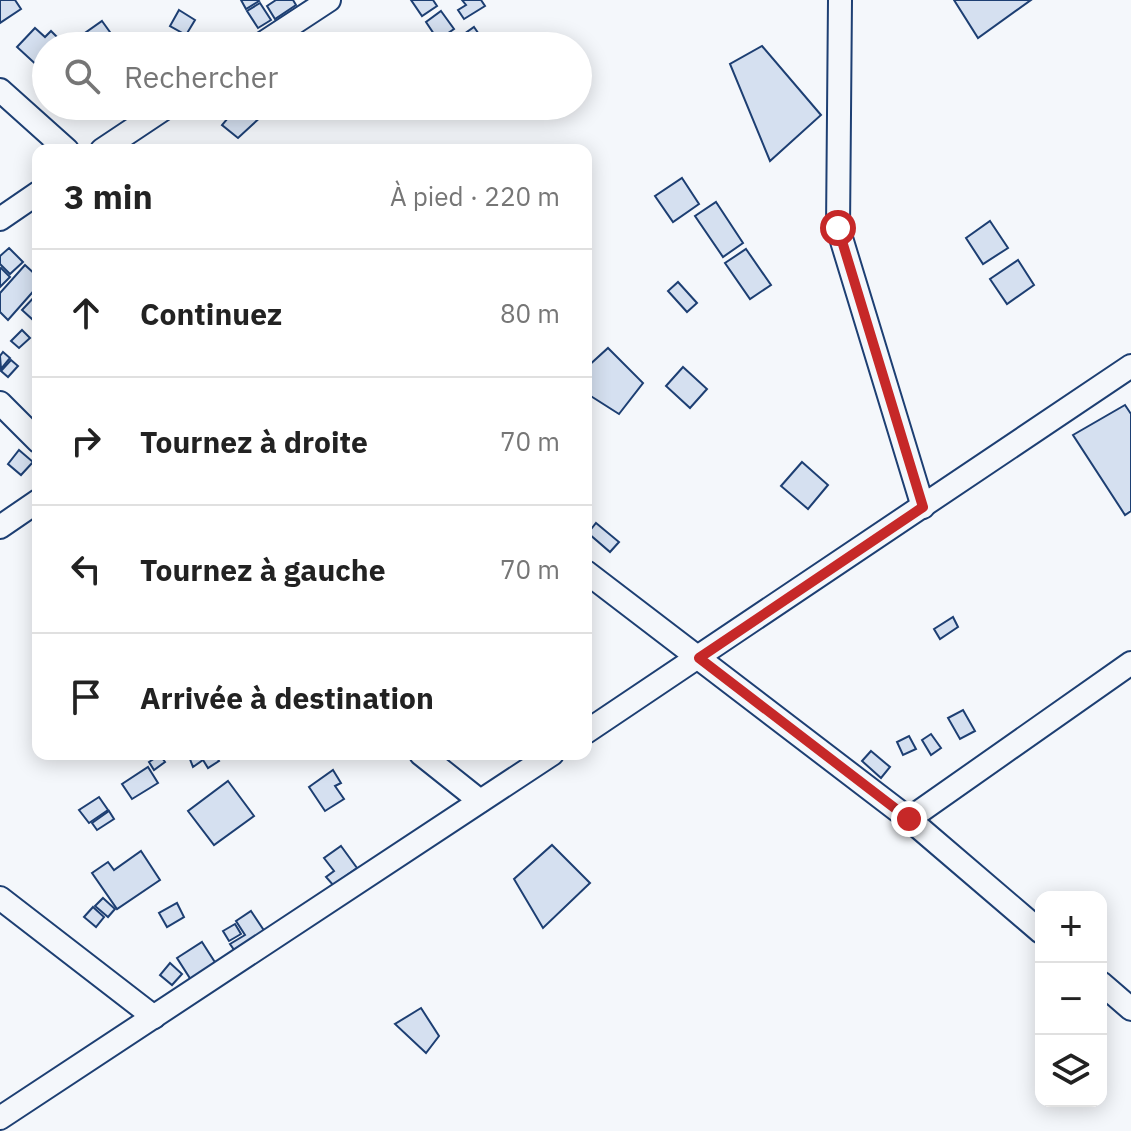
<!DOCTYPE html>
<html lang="fr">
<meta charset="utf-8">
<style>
body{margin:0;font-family:"IBM Plex Sans",sans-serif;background:#f6f6f6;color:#222}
.controls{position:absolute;right:24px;bottom:24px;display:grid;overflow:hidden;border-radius:16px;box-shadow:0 4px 20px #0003}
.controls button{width:72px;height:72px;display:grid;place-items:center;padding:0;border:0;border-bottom:2px solid #e0e0e0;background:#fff;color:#222;font:40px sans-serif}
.stop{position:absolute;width:24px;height:24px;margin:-18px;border:6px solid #c62828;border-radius:50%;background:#fff}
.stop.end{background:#c62828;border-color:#fff;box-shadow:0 2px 8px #0008}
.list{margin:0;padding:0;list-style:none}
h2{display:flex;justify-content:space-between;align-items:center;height:104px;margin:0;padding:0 32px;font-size:34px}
h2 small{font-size:26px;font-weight:400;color:#767676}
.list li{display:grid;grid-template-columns:52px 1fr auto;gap:24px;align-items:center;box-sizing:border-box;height:128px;padding:0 32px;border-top:2px solid #e0e0e0}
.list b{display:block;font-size:30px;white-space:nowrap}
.list em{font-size:26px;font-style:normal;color:#767676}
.icon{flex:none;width:44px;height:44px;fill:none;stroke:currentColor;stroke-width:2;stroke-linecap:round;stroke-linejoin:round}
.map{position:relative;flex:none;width:1131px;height:1131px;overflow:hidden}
.search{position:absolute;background:#fff;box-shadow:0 4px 20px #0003;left:32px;top:32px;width:560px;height:88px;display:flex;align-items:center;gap:20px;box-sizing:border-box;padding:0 28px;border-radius:44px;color:#767676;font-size:30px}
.panel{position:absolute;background:#fff;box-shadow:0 4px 20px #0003;left:32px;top:144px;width:560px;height:616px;border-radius:16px}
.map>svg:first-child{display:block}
.building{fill:#d5e0f0;stroke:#1d3f73;stroke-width:2}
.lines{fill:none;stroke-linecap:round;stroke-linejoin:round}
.minor-casing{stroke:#1d3f73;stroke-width:26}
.minor{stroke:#f4f7fb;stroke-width:22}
.route{stroke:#c62828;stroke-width:10}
</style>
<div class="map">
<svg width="1131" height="1131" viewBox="0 0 1131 1131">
<rect width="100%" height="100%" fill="#f4f7fb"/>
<g class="building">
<polygon points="0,0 15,0 21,9 0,23"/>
<polygon points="241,0 258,0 259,1 246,9"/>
<polygon points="276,0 293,0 296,5 275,19 267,6"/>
<polygon points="411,0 433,0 437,6 422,16"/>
<polygon points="462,0 481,0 485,6 464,19 458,10 466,5"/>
<polygon points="954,0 1031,0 978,38"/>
<polygon points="260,3 271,20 258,28 247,11"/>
<polygon points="179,10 195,20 186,35 170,26"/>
<polygon points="441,11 454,29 438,40 426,22"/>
<polygon points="102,21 120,46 80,46 75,40"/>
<polygon points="474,27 485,43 480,46 447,46"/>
<polygon points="35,28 45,37 51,31 64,44 46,46 46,63 41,69 17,47"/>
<polygon points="762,46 821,115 770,161 730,64"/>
<polygon points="238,106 256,106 265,113 238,138 222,125"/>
<polygon points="682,178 699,204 673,222 655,196"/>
<polygon points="716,202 743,243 723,257 695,216"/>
<polygon points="990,221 1008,248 983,264 966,238"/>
<polygon points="9,248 23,262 10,274 0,264 0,256"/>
<polygon points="746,249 771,285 750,299 725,263"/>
<polygon points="1018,260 1034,285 1007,304 990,279"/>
<polygon points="25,265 38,277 38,286 8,320 0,312 0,293"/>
<polygon points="1,268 10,277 0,287 0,269"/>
<polygon points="678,282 697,303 687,312 668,291"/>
<polygon points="38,293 38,313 32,319 22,310"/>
<polygon points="22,330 30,338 19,348 11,341"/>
<polygon points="608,348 643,383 619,414 586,393 586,368"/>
<polygon points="3,352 10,358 1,369 0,356"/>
<polygon points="11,360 18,366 8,377 1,371"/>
<polygon points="683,367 707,389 690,408 666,386"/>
<polygon points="1125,405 1131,414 1131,511 1125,515 1073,435"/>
<polygon points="19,450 33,462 21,475 8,464"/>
<polygon points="802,462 828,485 808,509 781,486"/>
<polygon points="596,523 619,542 610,552 588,533"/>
<polygon points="953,617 958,627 940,639 934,629"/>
<polygon points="963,710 975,731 960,739 948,718"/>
<polygon points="931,734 941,748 931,755 922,740"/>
<polygon points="909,736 916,749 903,755 897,742"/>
<polygon points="871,751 890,767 881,778 862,761"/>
<polygon points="188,754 214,754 219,761 208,768 203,760 193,767"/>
<polygon points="160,755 165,762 154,770 149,762"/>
<polygon points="148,767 158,783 132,799 122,784"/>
<polygon points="333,770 341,783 335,786 344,799 325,811 309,787"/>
<polygon points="228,781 254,816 214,845 188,811"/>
<polygon points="99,797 108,810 89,823 79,810"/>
<polygon points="109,811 114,819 97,830 92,823"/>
<polygon points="552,845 590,883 543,928 514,879"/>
<polygon points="341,846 357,868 333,885 326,877 334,871 324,858"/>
<polygon points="141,851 160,880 117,909 92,873 108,862 114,870"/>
<polygon points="103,898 115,909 108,917 95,906"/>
<polygon points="177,903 184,917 167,927 159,913"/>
<polygon points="93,907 104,917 96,927 84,917"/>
<polygon points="251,911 269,938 239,957 230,944 245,935 236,921"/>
<polygon points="235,924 241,934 229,941 223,931"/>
<polygon points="202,942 218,967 193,983 177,958"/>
<polygon points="170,963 182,974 172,985 160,975"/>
<polygon points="421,1008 439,1036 426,1053 395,1024"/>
</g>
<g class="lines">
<g class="minor-casing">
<g id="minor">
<polyline points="840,0 838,228 923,507"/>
<polyline points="259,46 329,0"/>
<polyline points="0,90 67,150"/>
<polyline points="102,150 168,106"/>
<polyline points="0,219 38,193"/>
<polyline points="0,403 38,441"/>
<polyline points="0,527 38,501"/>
<polyline points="586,572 909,819 1041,932"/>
<polyline points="586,732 1131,366"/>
<polyline points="421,754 480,801"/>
<polyline points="909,819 1131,663"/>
<polyline points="0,898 154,1017"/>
<polyline points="1101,983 1131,1009"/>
<polyline points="0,1118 552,754"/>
</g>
</g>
<use href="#minor" class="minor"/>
</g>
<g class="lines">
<polyline class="route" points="838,228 923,507 699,658 909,819"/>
</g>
</svg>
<div class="controls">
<button>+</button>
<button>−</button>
<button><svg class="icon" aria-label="layers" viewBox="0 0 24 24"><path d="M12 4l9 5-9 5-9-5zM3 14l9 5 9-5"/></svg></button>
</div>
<div class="stop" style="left:838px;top:228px"></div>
<div class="stop end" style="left:909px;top:819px"></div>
<div class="search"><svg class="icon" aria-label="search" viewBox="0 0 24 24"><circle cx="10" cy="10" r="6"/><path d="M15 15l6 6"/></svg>Rechercher</div>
<section class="panel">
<h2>3 min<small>À pied · 220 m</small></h2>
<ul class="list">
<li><svg class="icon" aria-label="ahead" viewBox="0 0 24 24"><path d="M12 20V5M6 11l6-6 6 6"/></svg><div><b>Continuez</b></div><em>80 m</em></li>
<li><svg class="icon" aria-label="right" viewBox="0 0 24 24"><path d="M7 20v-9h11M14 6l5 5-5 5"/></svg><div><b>Tournez à droite</b></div><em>70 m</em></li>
<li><svg class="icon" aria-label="left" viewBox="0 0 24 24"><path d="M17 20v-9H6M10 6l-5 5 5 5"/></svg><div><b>Tournez à gauche</b></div><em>70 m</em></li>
<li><svg class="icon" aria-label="arrive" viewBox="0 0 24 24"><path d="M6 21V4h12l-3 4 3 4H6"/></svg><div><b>Arrivée à destination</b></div></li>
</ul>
</section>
</div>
